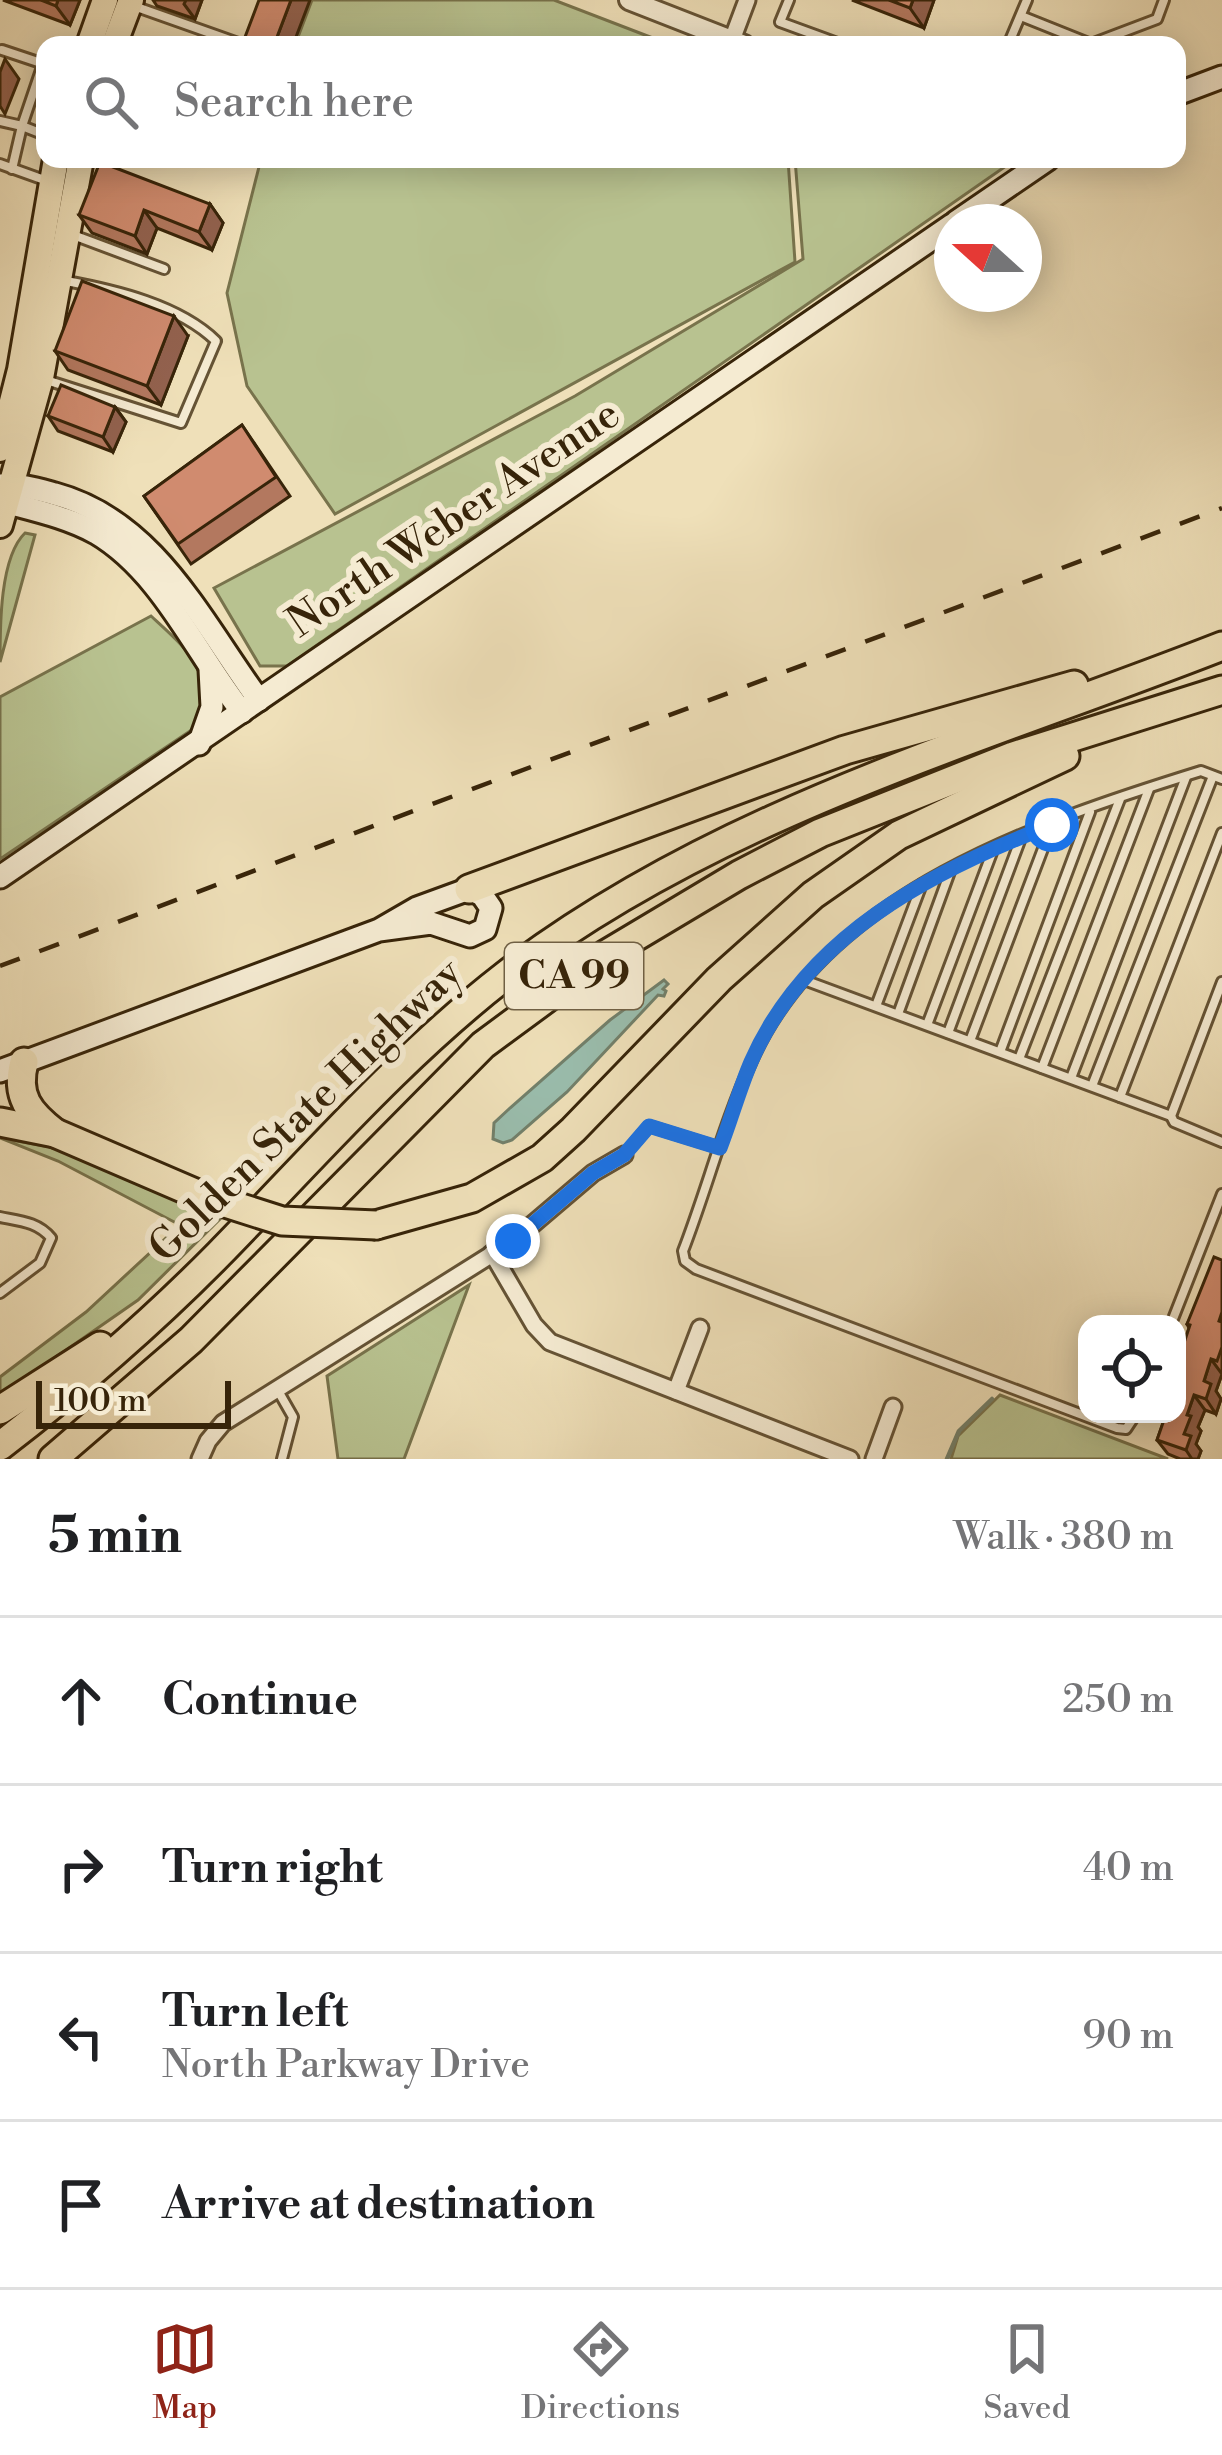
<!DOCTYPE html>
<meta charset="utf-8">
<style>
body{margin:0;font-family:"Libre Bodoni",serif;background:#f2f2f2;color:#202124}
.controls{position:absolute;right:36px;bottom:36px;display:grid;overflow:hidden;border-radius:24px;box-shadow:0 6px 30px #0003}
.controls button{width:108px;height:108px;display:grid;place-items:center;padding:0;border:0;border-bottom:3px solid #e0e0e0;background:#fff;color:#202124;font:60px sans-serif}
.compass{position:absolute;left:934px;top:204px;width:108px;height:108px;border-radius:50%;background:#fff;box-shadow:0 6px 30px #0003;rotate:291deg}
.scale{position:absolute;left:36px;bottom:30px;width:195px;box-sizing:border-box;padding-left:12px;border:6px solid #372409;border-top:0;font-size:33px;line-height:42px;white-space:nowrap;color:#372409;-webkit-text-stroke:9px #f5ebd2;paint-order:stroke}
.stop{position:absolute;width:36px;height:36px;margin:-27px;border:9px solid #1a73e8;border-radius:50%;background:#fff}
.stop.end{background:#1a73e8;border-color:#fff;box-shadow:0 3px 12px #0008}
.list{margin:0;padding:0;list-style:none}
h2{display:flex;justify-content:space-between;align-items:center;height:156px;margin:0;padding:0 48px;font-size:51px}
h2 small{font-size:39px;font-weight:400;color:#757577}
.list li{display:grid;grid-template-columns:78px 1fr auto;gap:36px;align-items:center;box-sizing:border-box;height:168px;padding:0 48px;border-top:3px solid #e0e0e0}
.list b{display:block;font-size:45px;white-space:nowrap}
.list p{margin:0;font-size:39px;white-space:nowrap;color:#757577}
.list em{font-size:39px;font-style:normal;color:#757577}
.icon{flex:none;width:66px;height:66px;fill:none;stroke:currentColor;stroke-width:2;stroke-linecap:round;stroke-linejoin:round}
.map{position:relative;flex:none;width:1222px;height:1459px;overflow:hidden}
.search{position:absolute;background:#fff;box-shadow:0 6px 30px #0003;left:36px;right:36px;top:36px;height:132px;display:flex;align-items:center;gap:30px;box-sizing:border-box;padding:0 42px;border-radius:24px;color:#757577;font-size:45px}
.sheet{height:828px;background:#fff}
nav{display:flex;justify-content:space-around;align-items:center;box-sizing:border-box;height:168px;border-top:3px solid #e0e0e0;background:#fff;font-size:33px;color:#757577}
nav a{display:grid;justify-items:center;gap:6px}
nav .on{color:#8f2418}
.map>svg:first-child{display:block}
.green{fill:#b8c290;stroke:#78734c;stroke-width:3}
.water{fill:#9abdad;stroke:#72806b;stroke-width:3}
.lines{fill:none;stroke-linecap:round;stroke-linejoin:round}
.stream{stroke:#72806b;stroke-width:4.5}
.service-casing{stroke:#655335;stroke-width:14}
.minor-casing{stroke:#655335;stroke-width:21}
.tertiary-casing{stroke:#655335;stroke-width:24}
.secondary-casing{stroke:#372409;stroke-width:27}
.primary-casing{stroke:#372409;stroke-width:30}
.motorway-casing{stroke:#372409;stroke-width:33}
.service{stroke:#f5ebd2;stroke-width:8}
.minor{stroke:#f5ebd2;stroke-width:15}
.tertiary{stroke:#f5ebd2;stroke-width:18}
.secondary{stroke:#f5ebd2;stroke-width:21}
.primary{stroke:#efe0b9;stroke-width:24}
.motorway{stroke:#efe0b9;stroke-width:27}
.rail{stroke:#372409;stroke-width:4.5;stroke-dasharray:21 21;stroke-linecap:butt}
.motorway-bridge-casing{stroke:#372409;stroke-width:33;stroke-linecap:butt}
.motorway-bridge{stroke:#efe0b9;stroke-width:27}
.wall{fill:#b3785f;stroke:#372409;stroke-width:3}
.shaded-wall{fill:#92614e;stroke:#372409;stroke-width:3}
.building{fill:#d08b6f;stroke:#372409;stroke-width:3}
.route{stroke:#1a73e8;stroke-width:15}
.labels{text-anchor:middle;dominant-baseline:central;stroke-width:12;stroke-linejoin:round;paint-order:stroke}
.shield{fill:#f5ebd2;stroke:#706045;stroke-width:3}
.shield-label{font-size:39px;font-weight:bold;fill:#372409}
.street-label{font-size:42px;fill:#372409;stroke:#f5ebd2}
</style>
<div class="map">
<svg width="1222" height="1459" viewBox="0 0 1222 1459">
<rect width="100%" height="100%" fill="#efe0b9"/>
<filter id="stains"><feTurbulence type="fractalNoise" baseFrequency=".00167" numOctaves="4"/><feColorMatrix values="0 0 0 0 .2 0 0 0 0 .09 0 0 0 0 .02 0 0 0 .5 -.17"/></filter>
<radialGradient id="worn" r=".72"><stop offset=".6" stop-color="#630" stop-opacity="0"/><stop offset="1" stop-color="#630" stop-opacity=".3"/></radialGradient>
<g class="green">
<polygon points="312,0 554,0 671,45 295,45"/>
<polygon points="261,159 788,159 795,262 335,514 247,386 227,293"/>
<polygon points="795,159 1000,159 1006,166 287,666 260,666 214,588 575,396 803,259"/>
<path d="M25,533L35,535L0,662C0,625 0,557 25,533Z"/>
<path d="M151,616C190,652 215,671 196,727L0,859V697Z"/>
<polygon points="0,1138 56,1148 222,1217 138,1300 0,1396 0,1377 86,1312 180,1225 58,1161"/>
<polygon points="469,1285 404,1459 338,1459 327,1376"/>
<polygon points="1000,1395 1168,1459 951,1459 958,1436"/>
</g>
<polygon class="water" points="664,980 668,984 663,989 666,991 664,996 658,995 567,1092 512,1140 503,1143 493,1139 494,1123 510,1108 610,1020"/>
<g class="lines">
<polyline class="stream" points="947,1459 959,1431 992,1399"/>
<g class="service-casing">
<g id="service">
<polyline points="789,0 780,22 843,45"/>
<polyline points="131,5 244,45"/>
<polyline points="1021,16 1091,44 1157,19 1164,0"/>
<polyline points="1008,45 1027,0"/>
<polyline points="2,50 44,64"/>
<polyline points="0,121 22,126 43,64"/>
<polyline points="0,164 50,182"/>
<polyline points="12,169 22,126 45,135"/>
<polyline points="73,235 164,269"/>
<path d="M43,379L181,423L216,341C179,305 115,290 66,281"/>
<polyline points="804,980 1171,1116"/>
<polyline points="1222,982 1171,1116 1174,1122 1222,1142"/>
<polyline points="876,1006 922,884"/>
<polyline points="898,1014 951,869"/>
<polyline points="927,1025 993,850"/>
<polyline points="948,1033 1021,838"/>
<polyline points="970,1041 1052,825"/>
<polyline points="1000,1052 1090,812"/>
<polyline points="1019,1059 1120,799"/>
<polyline points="1042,1068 1149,789"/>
<polyline points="1071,1078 1186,777"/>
<polyline points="1092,1086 1213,776"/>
<polyline points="1120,1097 1222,833"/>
<polyline points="625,1154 649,1126 720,1148"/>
<path d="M0,1217C20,1221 38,1222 51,1238L40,1263L0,1293"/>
<polyline points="1171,1324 1222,1194"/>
<polyline points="277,1389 293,1417 282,1459"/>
<path d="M1136,1414L1126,1429L1117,1428L696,1269L685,1261L683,1251C707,1189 724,1122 752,1061C827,892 1037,822 1201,771L1222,779"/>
</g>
</g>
<g class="minor-casing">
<g id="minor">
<polyline points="732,40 747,0"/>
<polyline points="492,1253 534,1325 550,1342 850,1459"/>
<polyline points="676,1391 700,1328"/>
<polyline points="200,1459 208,1441 223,1423 513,1241 593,1173 624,1155"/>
<polyline points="874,1459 893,1407"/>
</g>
</g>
<g class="tertiary-casing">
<polyline id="tertiary" points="629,0 744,45"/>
</g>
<g class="secondary-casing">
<g id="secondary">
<polyline points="1177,94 1222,77"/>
<polyline points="956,222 1048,159"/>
<path d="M0,485C19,484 36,489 55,494C155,521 201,621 259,700"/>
<path d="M0,495L8,503C38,511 69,518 96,533C162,572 196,654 242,712"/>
<polyline points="199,744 212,707 210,670"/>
<polyline points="0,877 952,225"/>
<polyline points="0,1071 379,930 417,908 469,889 482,895 491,908 485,929 470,936 431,923 379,930"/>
</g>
</g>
<g class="primary-casing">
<g id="primary">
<polyline points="89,45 105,0"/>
<polyline points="114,45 131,0"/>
<polyline points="0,449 20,370 56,159"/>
<polyline points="0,525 41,378 81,159"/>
</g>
</g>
<g class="motorway-casing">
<g id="motorway">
<polyline points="469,889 845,750 1074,685"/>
<path d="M24,1062C15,1096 29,1113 55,1133"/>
<polyline points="0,1122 55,1133 197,1194"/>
<polyline points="376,1225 472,1198 542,1158 573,1130 719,979 813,895 899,835 1065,756"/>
<polyline points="0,1410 100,1346"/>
<path d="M0,1446C77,1387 151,1323 219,1254C312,1159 400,1057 506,975C718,813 977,742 1222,646"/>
<polyline points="53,1459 191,1340 483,1045 605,955 739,875 820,833 1013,756 1222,690"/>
</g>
</g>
<use href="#service" class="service"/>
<use href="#minor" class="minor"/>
<use href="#tertiary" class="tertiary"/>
<use href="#secondary" class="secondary"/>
<use href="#primary" class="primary"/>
<use href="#motorway" class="motorway"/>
<polyline class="rail" points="0,966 1222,508"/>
<g class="motorway-bridge-casing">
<polyline id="motorway-bridge" points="197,1194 282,1221 376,1225"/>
</g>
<use href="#motorway-bridge" class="motorway-bridge"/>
</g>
<g class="wall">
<polygon points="3,0 80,0 70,25"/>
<polygon points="153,0 202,0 195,19 157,6"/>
<polygon points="852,0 934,0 924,28"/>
<polygon points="210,204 223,223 212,250 157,228 147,254 92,233 79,215"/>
<polygon points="188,336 161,405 68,370 55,351"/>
<polygon points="115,407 126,422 113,452 58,431 48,416"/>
<polygon points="242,425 290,496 191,564 144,496"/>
<polygon points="1222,1260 1222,1374 1216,1391 1221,1399 1216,1414 1205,1410 1198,1427 1201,1431 1196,1444 1201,1451 1198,1459 1180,1459 1168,1454 1157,1440 1182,1370 1177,1364 1189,1328 1187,1324"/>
</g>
<g class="shaded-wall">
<polygon points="58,0 80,0 70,25 56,6"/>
<polygon points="186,0 202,0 195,19 184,4"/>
<polygon points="291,0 310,0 293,45 274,45"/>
<polygon points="913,0 934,0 924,28 910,8"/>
<polygon points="5,59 19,79 5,114 0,106 0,72"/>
<polygon points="210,204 223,223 212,250 199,232"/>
<polygon points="144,210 157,228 147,254 135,236"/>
<polygon points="174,316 188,336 161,405 147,386"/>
<polygon points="115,407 126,422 113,452 103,437"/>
<polygon points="1211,1359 1222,1374 1216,1391 1221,1399 1216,1414 1206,1399 1204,1381"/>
<polygon points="1194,1395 1205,1410 1198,1427 1201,1431 1196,1444 1201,1451 1198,1459 1192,1459 1186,1450 1184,1434 1187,1415"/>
</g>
<g class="building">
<polygon points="41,0 58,0 56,6"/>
<polygon points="259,0 291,0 274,45 242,45"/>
<polygon points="889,0 913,0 910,8"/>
<polygon points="100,162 210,204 199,232 144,210 135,236 79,215"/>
<polygon points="82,281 174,316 147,386 55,351"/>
<polygon points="61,385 115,407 103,437 48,416"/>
<polygon points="242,425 276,477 178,544 144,496"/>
<polygon points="1214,1257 1222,1260 1222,1312 1219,1321 1222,1322 1222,1347 1217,1361 1211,1359 1204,1381 1211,1384 1206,1399 1194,1395 1187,1415 1191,1416 1184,1434 1191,1436 1186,1450 1157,1440 1166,1414 1177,1414 1177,1383 1183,1366 1177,1364 1190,1325 1187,1324"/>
</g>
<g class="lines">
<path class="route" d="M513,1241L593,1173L624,1155L649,1126L720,1148C731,1120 739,1090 751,1062C806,936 931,871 1052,825"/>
</g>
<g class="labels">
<rect class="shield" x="505" y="943" width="138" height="66" rx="9"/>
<g class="shield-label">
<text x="574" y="976">CA 99</text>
</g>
<g class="street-label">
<text transform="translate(454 519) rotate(-34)">North Weber Avenue</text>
<text transform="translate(306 1111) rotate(-44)">Golden State Highway</text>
</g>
</g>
<rect width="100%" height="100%" filter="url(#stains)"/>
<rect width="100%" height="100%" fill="url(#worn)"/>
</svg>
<div class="controls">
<button><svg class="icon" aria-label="locate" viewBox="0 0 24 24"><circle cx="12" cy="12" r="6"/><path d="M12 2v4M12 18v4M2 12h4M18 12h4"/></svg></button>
</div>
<svg class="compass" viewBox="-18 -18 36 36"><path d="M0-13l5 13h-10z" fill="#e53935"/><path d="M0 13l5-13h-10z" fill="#757577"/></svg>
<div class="scale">100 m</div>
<div class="stop" style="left:1052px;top:825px"></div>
<div class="stop end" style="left:513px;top:1241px"></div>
<div class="search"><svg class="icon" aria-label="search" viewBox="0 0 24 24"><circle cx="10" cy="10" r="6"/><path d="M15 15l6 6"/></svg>Search here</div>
</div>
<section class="sheet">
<h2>5 min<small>Walk · 380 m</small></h2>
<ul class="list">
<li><svg class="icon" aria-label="ahead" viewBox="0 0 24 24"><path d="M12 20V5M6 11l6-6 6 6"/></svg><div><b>Continue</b></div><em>250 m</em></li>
<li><svg class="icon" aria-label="right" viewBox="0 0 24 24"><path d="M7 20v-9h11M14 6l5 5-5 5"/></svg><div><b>Turn right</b></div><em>40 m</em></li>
<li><svg class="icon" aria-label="left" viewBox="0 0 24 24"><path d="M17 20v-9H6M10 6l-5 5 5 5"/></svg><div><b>Turn left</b><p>North Parkway Drive</p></div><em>90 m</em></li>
<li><svg class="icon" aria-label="arrive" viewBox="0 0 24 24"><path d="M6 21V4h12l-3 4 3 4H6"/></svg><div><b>Arrive at destination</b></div></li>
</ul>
</section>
<nav>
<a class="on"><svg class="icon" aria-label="map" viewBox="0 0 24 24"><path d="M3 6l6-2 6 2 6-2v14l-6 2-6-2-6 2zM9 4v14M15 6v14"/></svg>Map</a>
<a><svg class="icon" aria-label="directions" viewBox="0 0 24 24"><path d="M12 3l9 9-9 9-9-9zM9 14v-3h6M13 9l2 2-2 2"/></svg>Directions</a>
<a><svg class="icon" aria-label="saved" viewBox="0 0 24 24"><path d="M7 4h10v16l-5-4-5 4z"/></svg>Saved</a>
</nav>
